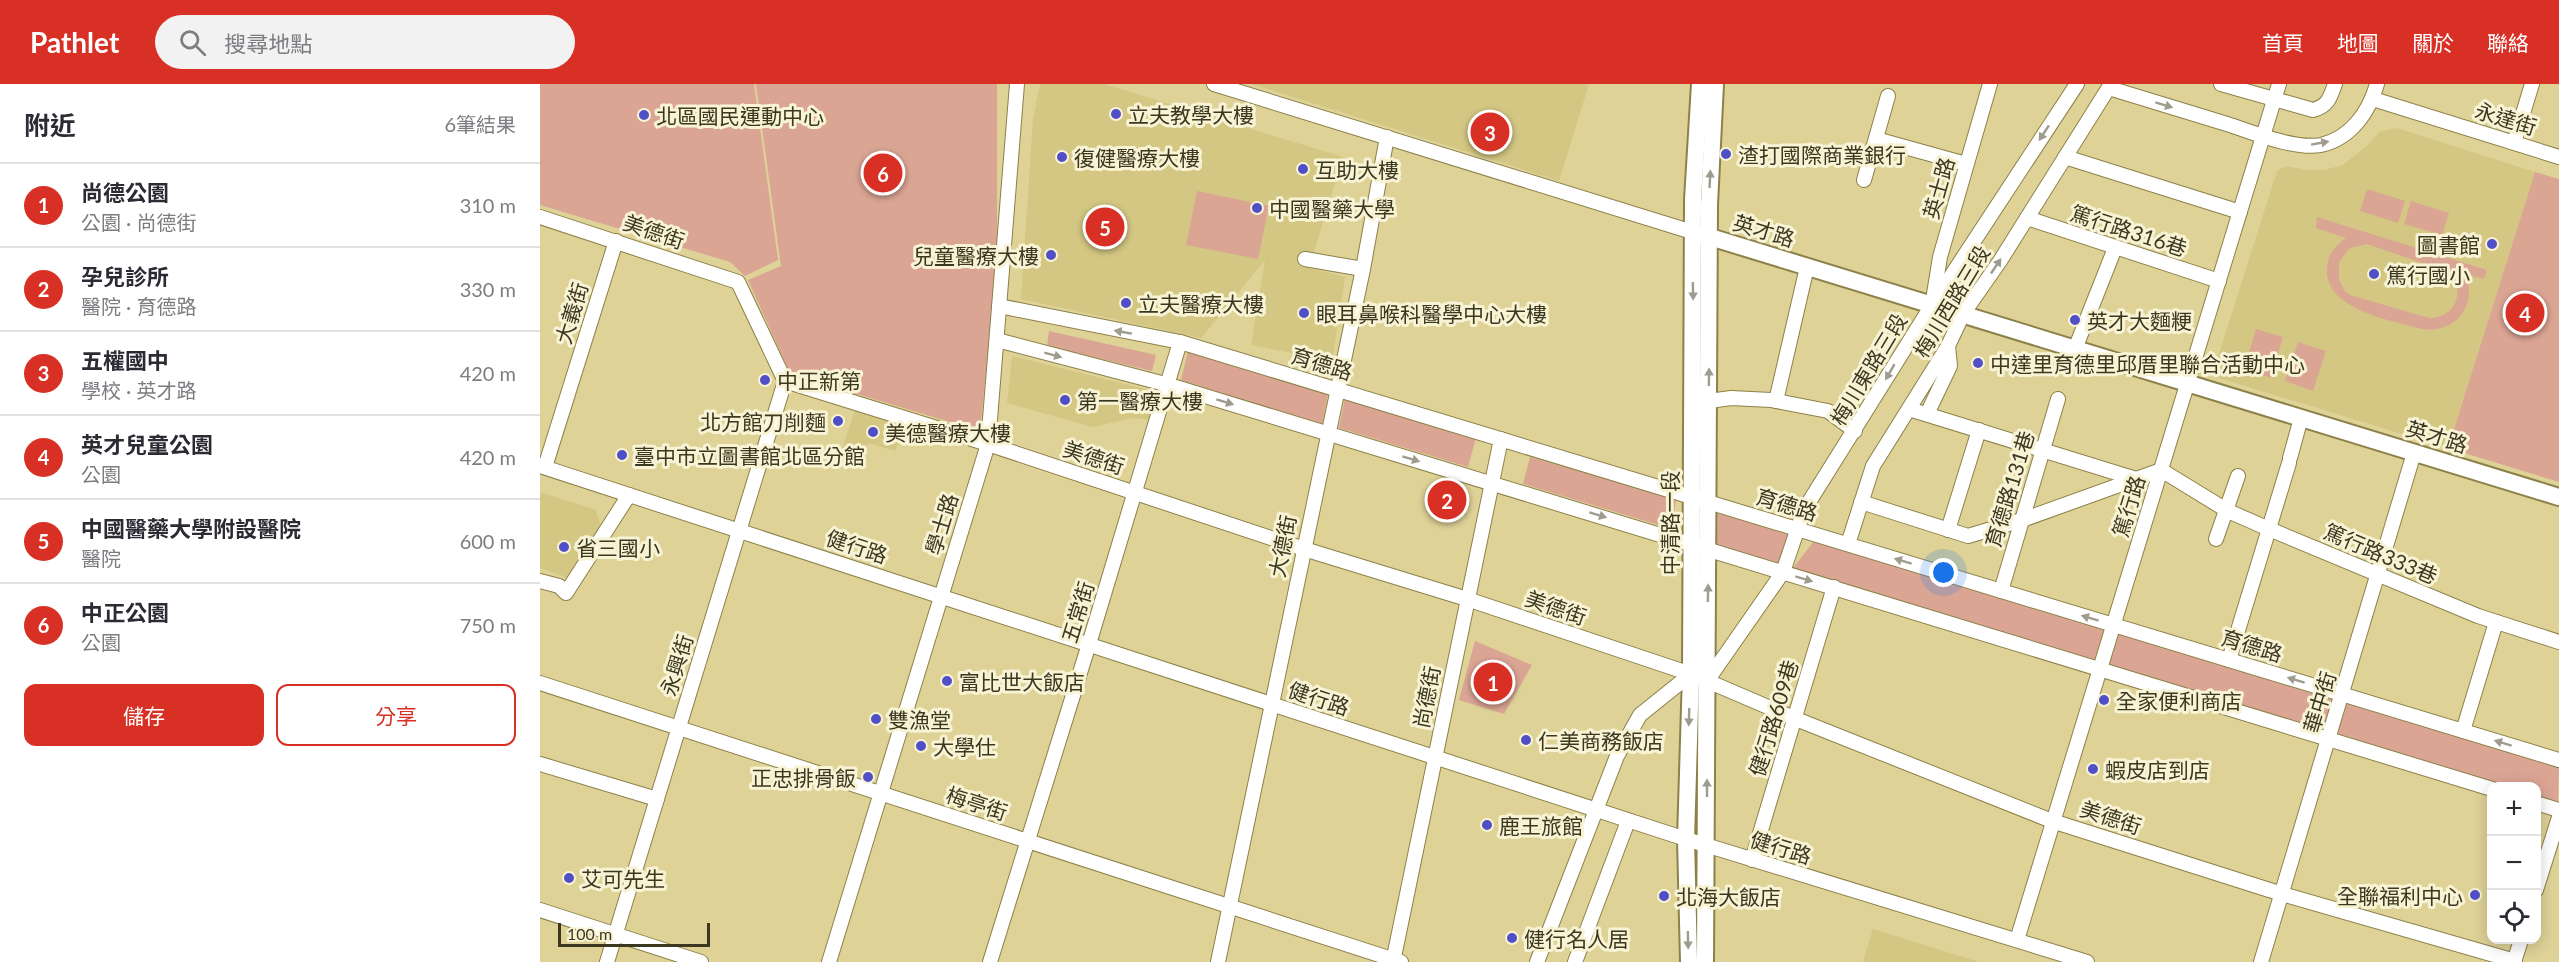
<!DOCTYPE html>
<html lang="zh-TW">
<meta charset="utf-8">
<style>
body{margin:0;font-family:Lato,"Noto Sans TC",sans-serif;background:#f2f2f3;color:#2b2b33}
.controls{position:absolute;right:18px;bottom:18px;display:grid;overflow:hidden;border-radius:12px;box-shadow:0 3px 15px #0003}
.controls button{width:54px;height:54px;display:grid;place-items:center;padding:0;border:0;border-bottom:2px solid #e1e1e2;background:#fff;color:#2b2b33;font:30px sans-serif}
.scale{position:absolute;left:18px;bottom:15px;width:152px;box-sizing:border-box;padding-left:6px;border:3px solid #3c371f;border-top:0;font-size:16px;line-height:21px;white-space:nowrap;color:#3c371f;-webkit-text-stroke:4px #f8f3d5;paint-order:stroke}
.you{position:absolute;left:1404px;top:489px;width:21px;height:21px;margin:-15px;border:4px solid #fff;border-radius:50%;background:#1a73e8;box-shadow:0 0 0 9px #1a73e833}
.badge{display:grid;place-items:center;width:39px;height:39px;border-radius:50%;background:#d93025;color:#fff;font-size:20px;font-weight:700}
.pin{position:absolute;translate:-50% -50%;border:3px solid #fff;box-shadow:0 2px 6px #0006}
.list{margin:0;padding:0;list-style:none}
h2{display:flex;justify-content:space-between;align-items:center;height:78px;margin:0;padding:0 24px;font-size:26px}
h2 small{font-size:20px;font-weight:400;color:#7c7c81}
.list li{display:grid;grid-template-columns:39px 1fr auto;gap:18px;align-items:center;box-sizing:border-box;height:84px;padding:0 24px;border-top:2px solid #e1e1e2}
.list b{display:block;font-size:22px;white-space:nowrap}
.list p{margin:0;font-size:20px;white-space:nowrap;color:#7c7c81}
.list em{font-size:20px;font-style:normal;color:#7c7c81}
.actions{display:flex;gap:12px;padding:18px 24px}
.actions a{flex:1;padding:14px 0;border:2px solid #d93025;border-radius:12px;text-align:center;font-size:21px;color:#d93025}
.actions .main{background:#d93025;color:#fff}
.icon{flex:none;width:33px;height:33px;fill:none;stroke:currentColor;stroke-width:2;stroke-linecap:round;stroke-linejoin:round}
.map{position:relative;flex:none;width:2019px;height:878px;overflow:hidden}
header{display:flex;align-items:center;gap:36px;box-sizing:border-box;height:84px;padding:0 30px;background:#d93025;color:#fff}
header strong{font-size:28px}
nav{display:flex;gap:33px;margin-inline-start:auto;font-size:21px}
.search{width:420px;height:54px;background:#f2f2f3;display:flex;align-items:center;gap:15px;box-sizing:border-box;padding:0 21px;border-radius:33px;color:#7c7c81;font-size:22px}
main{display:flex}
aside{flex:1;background:#fff}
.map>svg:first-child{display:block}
.built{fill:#d4c783}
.green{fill:#dba594;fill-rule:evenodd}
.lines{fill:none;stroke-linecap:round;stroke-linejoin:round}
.minor-casing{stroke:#8c8148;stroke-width:16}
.major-casing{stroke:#8c8148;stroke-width:20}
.minor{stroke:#fff;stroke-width:14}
.major{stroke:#fff;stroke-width:16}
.oneway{fill:#9e9b8f}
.poi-dot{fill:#514fc5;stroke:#f8f3d5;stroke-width:2}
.labels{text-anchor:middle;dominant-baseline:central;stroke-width:6;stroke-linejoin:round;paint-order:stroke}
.poi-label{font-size:21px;fill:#3c371f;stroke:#f8f3d5;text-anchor:start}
.street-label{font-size:21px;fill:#3c371f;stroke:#f8f3d5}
</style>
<header>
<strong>Pathlet</strong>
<div class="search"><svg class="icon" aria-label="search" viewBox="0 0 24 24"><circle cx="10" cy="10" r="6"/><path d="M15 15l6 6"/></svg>搜尋地點</div>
<nav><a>首頁</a><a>地圖</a><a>關於</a><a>聯絡</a></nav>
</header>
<main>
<aside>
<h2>附近<small>6筆結果</small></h2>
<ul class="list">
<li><span class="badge">1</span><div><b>尚德公園</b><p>公園 · 尚德街</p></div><em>310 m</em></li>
<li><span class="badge">2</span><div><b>孕兒診所</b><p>醫院 · 育德路</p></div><em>330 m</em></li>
<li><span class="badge">3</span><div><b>五權國中</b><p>學校 · 英才路</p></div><em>420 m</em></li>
<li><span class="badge">4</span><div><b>英才兒童公園</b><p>公園</p></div><em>420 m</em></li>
<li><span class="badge">5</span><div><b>中國醫藥大學附設醫院</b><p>醫院</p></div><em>600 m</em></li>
<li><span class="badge">6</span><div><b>中正公園</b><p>公園</p></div><em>750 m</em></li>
</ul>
<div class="actions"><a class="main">儲存</a><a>分享</a></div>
</aside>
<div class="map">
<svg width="2019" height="878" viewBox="0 0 2019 878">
<rect width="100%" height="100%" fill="#ded297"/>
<g class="built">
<polygon points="500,0 564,0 803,73 769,184 805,193 792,277 711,261 725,176 661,254 481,215 493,35"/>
<polygon points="712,0 1049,0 1019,97"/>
<polygon points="1857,44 1995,88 1908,364 1672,292 1737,87 1746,82 1766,86 1784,86 1803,81 1830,59 1839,48"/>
<polygon points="472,272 617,308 611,336 593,334 552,343 467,319"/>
<polygon points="316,323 365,339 355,367 328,359 324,372 302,365"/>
<polygon points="0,408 56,426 61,443 27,494 0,484"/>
<polygon points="1333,845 1439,878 1323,878"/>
</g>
<g class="green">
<polygon points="0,0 214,0 238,176 205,192 190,178 0,121"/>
<polygon points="216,0 457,0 457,179 440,347 250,290 208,196 241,182"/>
<polygon points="1995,88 2019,95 2019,398 1908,364"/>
<polygon points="1827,105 1865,117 1858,139 1820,127"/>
<polygon points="657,107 729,122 718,175 646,161"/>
<polygon points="1871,117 1909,129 1902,151 1864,140"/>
<path d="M1777,133L1947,186L1944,195L1926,190C1937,222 1916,250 1882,245C1851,236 1784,226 1787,184C1787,171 1796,161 1806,154L1776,144ZM1827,160L1908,188C1927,207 1915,234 1889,234L1810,211L1805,207L1799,196V178L1810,164Z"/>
<polygon points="1716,245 1743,253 1731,294 1704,285"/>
<polygon points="509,247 616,271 612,287 507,262"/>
<polygon points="1758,258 1786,267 1773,307 1745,297"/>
<polygon points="648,267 788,310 782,341 641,296"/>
<polygon points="805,314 936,354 928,383 799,344"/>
<polygon points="990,373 1136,415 1132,445 983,400"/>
<polygon points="1175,426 1249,449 1240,480 1175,460"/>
<polygon points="1274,457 1569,543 1558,580 1253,484"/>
<polygon points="1578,545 1796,612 1785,649 1566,582"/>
<polygon points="935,557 992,581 964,630 919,616"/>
<polygon points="1805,614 2019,679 2018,720 1997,713 1996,702 1961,702 1794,652"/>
</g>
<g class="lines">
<g class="minor-casing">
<g id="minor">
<polyline points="674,0 1162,151"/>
<path d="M1681,0L1773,26C1788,22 1790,14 1795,0"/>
<path d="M1569,4C1608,16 1648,28 1687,40C1712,48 1755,66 1781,61C1811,54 1829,28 1837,0"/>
<polyline points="1833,15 2019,73"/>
<polyline points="1336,55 1426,80"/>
<polyline points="1974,59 1992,0"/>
<polyline points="1525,73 1700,128"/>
<polyline points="1324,96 1348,12"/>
<polyline points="0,133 198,198 245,297 448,360 764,465 927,515 1151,590 1256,635 1512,737 1742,810 1975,877"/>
<polyline points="1487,134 1679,197"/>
<polyline points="765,175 823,185"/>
<polyline points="1393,216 1400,173 1450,0"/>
<polyline points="459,222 640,258 2019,676"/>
<polyline points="457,256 629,301 1952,705"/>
<polyline points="1535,265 1575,164"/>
<polyline points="1169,317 1191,314 1231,316 1288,327 1315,347"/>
<polyline points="1236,317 1267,183"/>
<polyline points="1369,325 1596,395"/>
<polyline points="1387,330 1410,282 1408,262"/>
<polyline points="1750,374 1761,334"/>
<polyline points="0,382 1146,755 1547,878"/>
<polyline points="5,383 76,157"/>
<polyline points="1321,418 1428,452 1482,436 1621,386 1688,427 1729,445 1938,532 2019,558"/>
<polyline points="1408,446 1439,346"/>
<polyline points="1676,455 1698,392"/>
<polyline points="1308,460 1333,382 1408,262 1423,230 1460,177 1571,0"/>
<polyline points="0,497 19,502 26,509 89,411"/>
<polyline points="1461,507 1518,315"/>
<polyline points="1689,576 1749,379"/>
<polyline points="1167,597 1243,488 1264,426 1392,221 1537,0"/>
<polyline points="0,599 861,878"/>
<polyline points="1923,647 1956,538"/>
<polyline points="0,680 117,715"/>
<polyline points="1996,719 2019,726"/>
<polyline points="1212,776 1294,503"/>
<polyline points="1996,806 2019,733"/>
<polyline points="0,826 161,878"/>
<polyline points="1477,856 1739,0"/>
<polyline points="67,878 245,297"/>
<polyline points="289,878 448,360 477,0"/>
<polyline points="450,878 549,560 640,258"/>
<polyline points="678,878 823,185 847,53"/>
<polyline points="853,878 961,355"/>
<polyline points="997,878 1077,672 1100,631 1151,590"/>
<polyline points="1035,878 1088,737"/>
<polyline points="1721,878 1874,369"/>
<polyline points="1974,878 1981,856"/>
</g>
</g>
<g class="major-casing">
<g id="major">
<polyline points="1170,153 2019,413"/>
<polyline points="1149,878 1146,755 1151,590 1153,116 1160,0"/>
<polyline points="1165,878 1169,120 1175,0"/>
</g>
</g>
<use href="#minor" class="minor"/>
<use href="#major" class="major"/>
</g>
<defs><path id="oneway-solid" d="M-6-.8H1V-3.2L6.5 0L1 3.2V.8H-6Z" transform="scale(1.5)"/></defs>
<g class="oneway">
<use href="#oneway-solid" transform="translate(1624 21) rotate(17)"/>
<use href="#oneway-solid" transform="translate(1504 49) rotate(123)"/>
<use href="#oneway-solid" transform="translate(1780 59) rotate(-10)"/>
<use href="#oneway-solid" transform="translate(1170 95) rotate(-87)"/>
<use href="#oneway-solid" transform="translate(1456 182) rotate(-56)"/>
<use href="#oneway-solid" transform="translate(1153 207) rotate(89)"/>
<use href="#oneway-solid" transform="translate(583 248) rotate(-170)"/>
<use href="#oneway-solid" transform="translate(513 271) rotate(15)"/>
<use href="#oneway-solid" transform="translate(1350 288) rotate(120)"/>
<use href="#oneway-solid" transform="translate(1169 293) rotate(-89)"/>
<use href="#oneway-solid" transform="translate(685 318) rotate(17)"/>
<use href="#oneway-solid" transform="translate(871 375) rotate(17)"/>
<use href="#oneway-solid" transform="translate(1058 431) rotate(17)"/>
<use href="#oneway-solid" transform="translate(1363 477) rotate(-163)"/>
<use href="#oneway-solid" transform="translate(1264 495) rotate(17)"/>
<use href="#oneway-solid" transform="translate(1168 509) rotate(-89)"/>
<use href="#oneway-solid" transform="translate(1550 534) rotate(-163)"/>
<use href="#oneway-solid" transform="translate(1756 596) rotate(-163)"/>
<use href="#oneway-solid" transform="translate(1149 633) rotate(92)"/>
<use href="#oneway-solid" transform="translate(1963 659) rotate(-163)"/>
<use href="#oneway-solid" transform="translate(1167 704) rotate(-90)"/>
<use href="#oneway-solid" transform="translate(1148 856) rotate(89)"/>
</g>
<g class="poi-dot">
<circle cx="576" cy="30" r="6"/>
<circle cx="104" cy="31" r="6"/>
<circle cx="1186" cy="70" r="6"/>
<circle cx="522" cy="73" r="6"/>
<circle cx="763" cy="85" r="6"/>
<circle cx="717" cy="124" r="6"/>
<circle cx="1952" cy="160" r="6"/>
<circle cx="511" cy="171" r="6"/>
<circle cx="1834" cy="190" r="6"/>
<circle cx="586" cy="219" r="6"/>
<circle cx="764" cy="229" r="6"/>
<circle cx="1535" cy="236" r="6"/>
<circle cx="1438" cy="279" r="6"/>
<circle cx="225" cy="296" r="6"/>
<circle cx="525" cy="316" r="6"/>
<circle cx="298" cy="337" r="6"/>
<circle cx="333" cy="348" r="6"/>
<circle cx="82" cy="371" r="6"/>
<circle cx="24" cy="463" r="6"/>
<circle cx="407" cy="597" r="6"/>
<circle cx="1564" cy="616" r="6"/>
<circle cx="336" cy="635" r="6"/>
<circle cx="986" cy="656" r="6"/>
<circle cx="381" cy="662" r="6"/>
<circle cx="1553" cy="685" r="6"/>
<circle cx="328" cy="693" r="6"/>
<circle cx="947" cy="741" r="6"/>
<circle cx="29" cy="794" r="6"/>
<circle cx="1935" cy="811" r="6"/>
<circle cx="1124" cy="812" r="6"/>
<circle cx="972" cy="854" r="6"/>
</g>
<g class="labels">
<g class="poi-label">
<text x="588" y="30">立夫教學大樓</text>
<text x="116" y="31">北區國民運動中心</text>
<text x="1198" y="70">渣打國際商業銀行</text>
<text x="534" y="73">復健醫療大樓</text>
<text x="775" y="85">互助大樓</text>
<text x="729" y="124">中國醫藥大學</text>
<text x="1940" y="160" text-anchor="end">圖書館</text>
<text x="499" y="171" text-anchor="end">兒童醫療大樓</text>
<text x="1846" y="190">篤行國小</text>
<text x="598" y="219">立夫醫療大樓</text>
<text x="776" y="229">眼耳鼻喉科醫學中心大樓</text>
<text x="1547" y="236">英才大麵粳</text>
<text x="1450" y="279">中達里育德里邱厝里聯合活動中心</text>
<text x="237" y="296">中正新第</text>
<text x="537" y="316">第一醫療大樓</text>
<text x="286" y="337" text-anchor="end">北方館刀削麵</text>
<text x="345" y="348">美德醫療大樓</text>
<text x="94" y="371">臺中市立圖書館北區分館</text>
<text x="36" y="463">省三國小</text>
<text x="419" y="597">富比世大飯店</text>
<text x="1576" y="616">全家便利商店</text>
<text x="348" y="635">雙漁堂</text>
<text x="998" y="656">仁美商務飯店</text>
<text x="393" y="662">大學仕</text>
<text x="1565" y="685">蝦皮店到店</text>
<text x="316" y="693" text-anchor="end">正忠排骨飯</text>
<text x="959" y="741">鹿王旅館</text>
<text x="41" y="794">艾可先生</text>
<text x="1923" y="811" text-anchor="end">全聯福利中心</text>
<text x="1136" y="812">北海大飯店</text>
<text x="984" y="854">健行名人居</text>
</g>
<g class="street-label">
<text transform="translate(1966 34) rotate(17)">永達街</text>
<text transform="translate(1398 104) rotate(-74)">英士路</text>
<text transform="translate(1224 146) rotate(17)">英才路</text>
<text transform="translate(1589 146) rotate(18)">篤行路316巷</text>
<text transform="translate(114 147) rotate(19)">美德街</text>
<text transform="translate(1411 217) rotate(-59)">梅川西路三段</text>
<text transform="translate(31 229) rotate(-73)">大義街</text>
<text transform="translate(782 279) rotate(17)">育德路</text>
<text transform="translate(1328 285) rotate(-59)">梅川東路三段</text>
<text transform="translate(1897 352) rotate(17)">英才路</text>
<text transform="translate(554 373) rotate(18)">美德街</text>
<text transform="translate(1469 405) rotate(-73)">育德路131巷</text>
<text transform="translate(1247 420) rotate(17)">育德路</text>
<text transform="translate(1588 422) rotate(-73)">篤行路</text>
<text transform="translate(1129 439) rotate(-90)">中清路一段</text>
<text transform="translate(401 440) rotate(-73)">學士路</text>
<text transform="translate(317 462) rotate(18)">健行路</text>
<text transform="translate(742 462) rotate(-79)">大德街</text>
<text transform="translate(1841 469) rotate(23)">篤行路333巷</text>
<text transform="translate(1016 523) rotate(19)">美德街</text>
<text transform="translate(537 528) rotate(-73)">五常街</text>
<text transform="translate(1712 561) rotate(17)">育德路</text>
<text transform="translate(136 581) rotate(-73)">永興街</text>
<text transform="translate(886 613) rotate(-79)">尚德街</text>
<text transform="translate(779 614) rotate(18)">健行路</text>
<text transform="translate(1779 618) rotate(-73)">華中街</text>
<text transform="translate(1233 634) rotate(-73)">健行路609巷</text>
<text transform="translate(437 719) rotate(18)">梅亭街</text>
<text transform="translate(1571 733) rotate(18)">美德街</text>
<text transform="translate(1241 763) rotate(17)">健行路</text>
</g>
</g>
</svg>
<div class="controls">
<button>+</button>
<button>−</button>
<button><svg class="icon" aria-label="locate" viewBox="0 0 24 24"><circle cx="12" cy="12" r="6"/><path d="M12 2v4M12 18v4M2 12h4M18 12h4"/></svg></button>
</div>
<div class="scale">100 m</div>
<div class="you"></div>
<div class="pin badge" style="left:953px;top:598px">1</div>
<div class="pin badge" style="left:907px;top:416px">2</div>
<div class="pin badge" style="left:950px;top:48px">3</div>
<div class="pin badge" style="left:1985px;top:229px">4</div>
<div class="pin badge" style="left:565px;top:143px">5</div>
<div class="pin badge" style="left:343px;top:89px">6</div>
</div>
</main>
